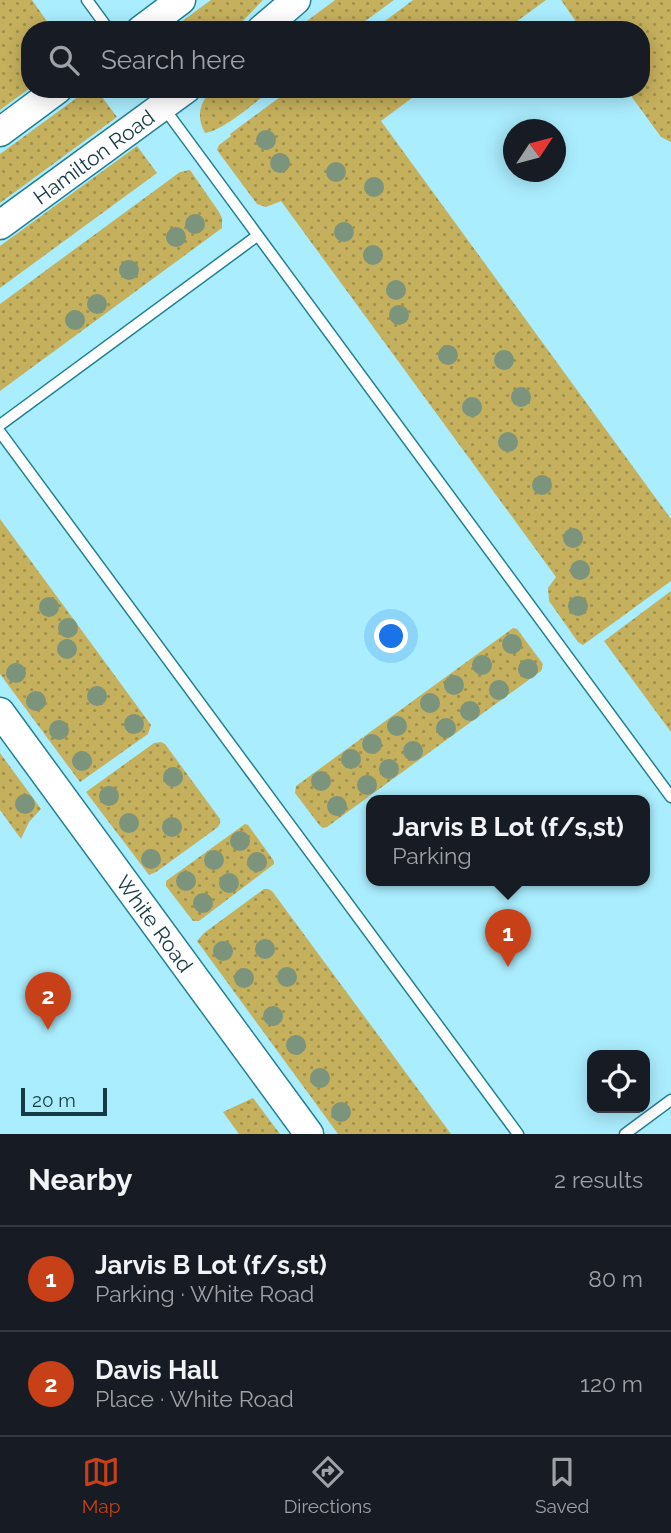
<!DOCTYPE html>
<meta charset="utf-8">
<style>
body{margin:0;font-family:Raleway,sans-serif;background:#20242c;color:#f1f3f6}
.controls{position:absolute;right:21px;bottom:21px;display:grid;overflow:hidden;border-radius:14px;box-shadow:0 4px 18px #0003}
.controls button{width:63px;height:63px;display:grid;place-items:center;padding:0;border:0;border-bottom:2px solid #363941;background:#171b24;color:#f1f3f6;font:35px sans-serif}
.compass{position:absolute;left:503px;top:119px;width:63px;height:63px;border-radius:50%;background:#171b24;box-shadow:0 4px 18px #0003;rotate:54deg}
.scale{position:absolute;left:21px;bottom:18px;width:86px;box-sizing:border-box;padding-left:7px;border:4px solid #153a43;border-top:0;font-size:19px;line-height:24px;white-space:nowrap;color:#153a43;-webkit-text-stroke:5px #aaedfe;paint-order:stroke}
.you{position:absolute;left:392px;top:637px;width:24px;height:24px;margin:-18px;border:5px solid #fff;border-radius:50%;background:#1a73e8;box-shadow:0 0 0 10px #1a73e833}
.badge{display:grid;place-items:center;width:46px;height:46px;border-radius:50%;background:#c84017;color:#fff;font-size:23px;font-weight:700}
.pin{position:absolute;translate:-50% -58px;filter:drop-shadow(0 2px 4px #0008)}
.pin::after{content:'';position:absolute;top:37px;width:24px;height:21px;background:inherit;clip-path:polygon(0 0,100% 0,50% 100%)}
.popup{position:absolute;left:366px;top:795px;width:284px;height:91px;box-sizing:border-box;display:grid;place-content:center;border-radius:14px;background:#171b24;filter:drop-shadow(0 2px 5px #0005);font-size:23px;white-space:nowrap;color:#9ea1a6}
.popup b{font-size:26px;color:#f1f3f6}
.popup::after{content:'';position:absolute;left:50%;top:100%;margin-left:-14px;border:14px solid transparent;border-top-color:#171b24}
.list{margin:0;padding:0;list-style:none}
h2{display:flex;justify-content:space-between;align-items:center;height:91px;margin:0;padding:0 28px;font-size:30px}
h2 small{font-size:23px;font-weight:400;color:#9ea1a6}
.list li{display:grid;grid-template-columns:46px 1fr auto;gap:21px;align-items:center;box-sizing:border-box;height:105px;padding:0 28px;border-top:2px solid #363941}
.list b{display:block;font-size:26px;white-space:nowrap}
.list p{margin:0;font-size:23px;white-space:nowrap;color:#9ea1a6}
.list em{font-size:23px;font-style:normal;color:#9ea1a6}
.icon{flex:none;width:38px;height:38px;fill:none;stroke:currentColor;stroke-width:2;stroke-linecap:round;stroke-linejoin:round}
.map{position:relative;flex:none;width:671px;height:1134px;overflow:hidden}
.search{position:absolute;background:#171b24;box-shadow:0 4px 18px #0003;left:21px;right:21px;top:21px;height:77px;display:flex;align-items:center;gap:18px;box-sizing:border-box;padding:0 24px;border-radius:28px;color:#9ea1a6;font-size:26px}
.sheet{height:301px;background:#171b24}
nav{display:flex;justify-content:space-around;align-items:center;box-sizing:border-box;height:98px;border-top:2px solid #363941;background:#171b24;font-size:19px;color:#9ea1a6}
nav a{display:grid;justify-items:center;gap:4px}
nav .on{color:#c84017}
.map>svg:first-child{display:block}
.grass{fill:url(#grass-dots)}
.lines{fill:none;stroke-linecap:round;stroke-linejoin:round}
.service-casing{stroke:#238094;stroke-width:13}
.tertiary-casing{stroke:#238094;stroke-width:31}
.service{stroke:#fff;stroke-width:10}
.tertiary{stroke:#fff;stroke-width:28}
.tree{fill:#7c937c}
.labels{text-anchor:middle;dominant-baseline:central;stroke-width:5;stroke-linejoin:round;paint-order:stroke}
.street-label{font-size:21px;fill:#153a43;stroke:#aaedfe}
</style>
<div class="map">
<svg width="671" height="1134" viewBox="0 0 671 1134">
<defs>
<pattern id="grass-dots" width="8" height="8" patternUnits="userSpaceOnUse" patternTransform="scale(1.75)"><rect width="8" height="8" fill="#c5b05d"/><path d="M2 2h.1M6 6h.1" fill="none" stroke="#9f904e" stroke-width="1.8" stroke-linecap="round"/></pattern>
</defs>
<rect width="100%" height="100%" fill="#aaedfe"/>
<g class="grass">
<polygon points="0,0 32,0 53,30 30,30 30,88 0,110"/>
<polygon points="211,0 263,0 234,30 170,30"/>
<polygon points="335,0 394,0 353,30 295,30"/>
<polygon points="413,0 546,0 505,30 373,30"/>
<polygon points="561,0 671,0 671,142 661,137 626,89 641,89 641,30 582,30"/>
<polygon points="89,89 96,89 117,117 0,203 0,154"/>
<path d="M214,89H272C257,101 223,131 205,133C196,117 199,101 214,89Z"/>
<polygon points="291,89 424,89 381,121 671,519 671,581 583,645 578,642 549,601 548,588 556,577 281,201 266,207 257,204 217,150 219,145 231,136 230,134"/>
<polygon points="137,146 157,173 0,288 0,246"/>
<polygon points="190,170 219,212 222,218 222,228 0,391 0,304 180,172"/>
<polygon points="0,519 151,725 148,734 80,782 0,674"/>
<polygon points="671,591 671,732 604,641"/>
<polygon points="513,628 517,629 543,664 541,671 327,827 323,828 320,826 295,793 296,786"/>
<polygon points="161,742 165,744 220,819 220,823 218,827 156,872 149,875 86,792 154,743"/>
<polygon points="0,753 41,809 29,822 21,839 0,810"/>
<polygon points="245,824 248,825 274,861 274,864 199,921 193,921 166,886 166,881"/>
<polygon points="264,889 268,889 272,891 451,1134 338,1134 197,941 204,933"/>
<polygon points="253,1098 280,1134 239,1134 223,1112"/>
</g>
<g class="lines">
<g class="service-casing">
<g id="service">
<polyline points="87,0 109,30"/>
<polyline points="150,89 671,797"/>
<polyline points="0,425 257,236"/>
<polyline points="0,432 518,1134"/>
<polyline points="625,1134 671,1100"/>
</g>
</g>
<g class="tertiary-casing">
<g id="tertiary">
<polyline points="141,30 181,0"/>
<polyline points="261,30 296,0"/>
<polyline points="0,132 58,89"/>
<path id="s1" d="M0,225L186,89"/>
<path id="s2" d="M0,712L309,1134"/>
</g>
</g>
<use href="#service" class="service"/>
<use href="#tertiary" class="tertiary"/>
</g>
<g class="tree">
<circle cx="266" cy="140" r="10"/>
<circle cx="280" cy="163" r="10"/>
<circle cx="336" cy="172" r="10"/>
<circle cx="374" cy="187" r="10"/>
<circle cx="195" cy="224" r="10"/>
<circle cx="344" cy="232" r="10"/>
<circle cx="176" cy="237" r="10"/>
<circle cx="373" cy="255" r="10"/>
<circle cx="129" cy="270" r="10"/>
<circle cx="396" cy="290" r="10"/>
<circle cx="97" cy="304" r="10"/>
<circle cx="399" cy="315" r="10"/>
<circle cx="75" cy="320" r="10"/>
<circle cx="448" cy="355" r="10"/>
<circle cx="504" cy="360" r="10"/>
<circle cx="521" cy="397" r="10"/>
<circle cx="472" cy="407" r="10"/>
<circle cx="508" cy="442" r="10"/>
<circle cx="542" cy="485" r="10"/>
<circle cx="573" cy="538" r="10"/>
<circle cx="580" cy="570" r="10"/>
<circle cx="578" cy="606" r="10"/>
<circle cx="49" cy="607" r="10"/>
<circle cx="68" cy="628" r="10"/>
<circle cx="512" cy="644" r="10"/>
<circle cx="67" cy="649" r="10"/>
<circle cx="482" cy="665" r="10"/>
<circle cx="528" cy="669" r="10"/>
<circle cx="16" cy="673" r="10"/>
<circle cx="454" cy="685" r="10"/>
<circle cx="499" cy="690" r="10"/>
<circle cx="97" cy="696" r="10"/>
<circle cx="36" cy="701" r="10"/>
<circle cx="430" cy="703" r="10"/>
<circle cx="470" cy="711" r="10"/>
<circle cx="134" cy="724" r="10"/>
<circle cx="397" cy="726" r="10"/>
<circle cx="446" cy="728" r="10"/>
<circle cx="59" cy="730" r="10"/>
<circle cx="372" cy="744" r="10"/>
<circle cx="413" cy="751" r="10"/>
<circle cx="351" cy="759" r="10"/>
<circle cx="82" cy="761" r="10"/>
<circle cx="389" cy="769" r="10"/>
<circle cx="173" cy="777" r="10"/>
<circle cx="321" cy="781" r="10"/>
<circle cx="367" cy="785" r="10"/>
<circle cx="109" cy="796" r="10"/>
<circle cx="25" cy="804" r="10"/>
<circle cx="337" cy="806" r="10"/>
<circle cx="129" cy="823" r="10"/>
<circle cx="172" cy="827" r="10"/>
<circle cx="240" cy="841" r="10"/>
<circle cx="151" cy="859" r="10"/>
<circle cx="214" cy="860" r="10"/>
<circle cx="257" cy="862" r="10"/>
<circle cx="186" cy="881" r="10"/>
<circle cx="229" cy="883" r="10"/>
<circle cx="203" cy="903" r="10"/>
<circle cx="265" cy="949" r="10"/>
<circle cx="223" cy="951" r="10"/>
<circle cx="287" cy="977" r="10"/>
<circle cx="244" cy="978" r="10"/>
<circle cx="273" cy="1016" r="10"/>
<circle cx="296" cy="1045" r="10"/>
<circle cx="320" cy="1078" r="10"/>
<circle cx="341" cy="1112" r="10"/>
</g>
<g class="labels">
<g class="street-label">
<text stroke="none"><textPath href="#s1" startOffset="116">Hamilton Road</textPath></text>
<text stroke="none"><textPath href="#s2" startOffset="262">White Road</textPath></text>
</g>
</g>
</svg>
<div class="controls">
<button><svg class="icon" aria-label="locate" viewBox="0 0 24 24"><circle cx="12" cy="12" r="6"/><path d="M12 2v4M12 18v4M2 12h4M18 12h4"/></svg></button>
</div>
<svg class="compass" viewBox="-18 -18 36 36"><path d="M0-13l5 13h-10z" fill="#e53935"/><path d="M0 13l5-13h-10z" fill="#9ea1a6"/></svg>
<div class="scale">20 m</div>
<div class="you"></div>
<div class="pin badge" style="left:508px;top:967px">1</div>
<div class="popup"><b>Jarvis B Lot (f/s,st)</b>Parking</div>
<div class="pin badge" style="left:48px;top:1030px">2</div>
<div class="search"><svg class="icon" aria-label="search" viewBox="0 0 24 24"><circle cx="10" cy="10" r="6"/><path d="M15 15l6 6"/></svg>Search here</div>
</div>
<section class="sheet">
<h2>Nearby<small>2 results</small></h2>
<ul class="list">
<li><span class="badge">1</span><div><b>Jarvis B Lot (f/s,st)</b><p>Parking · White Road</p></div><em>80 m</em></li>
<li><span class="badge">2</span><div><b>Davis Hall</b><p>Place · White Road</p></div><em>120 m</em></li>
</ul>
</section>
<nav>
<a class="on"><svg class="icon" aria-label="map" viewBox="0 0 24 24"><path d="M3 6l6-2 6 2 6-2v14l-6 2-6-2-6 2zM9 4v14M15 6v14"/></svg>Map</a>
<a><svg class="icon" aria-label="directions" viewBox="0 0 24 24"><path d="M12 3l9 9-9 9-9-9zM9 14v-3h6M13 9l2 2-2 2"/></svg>Directions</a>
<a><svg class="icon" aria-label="saved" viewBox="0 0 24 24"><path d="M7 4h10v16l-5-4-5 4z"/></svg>Saved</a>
</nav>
